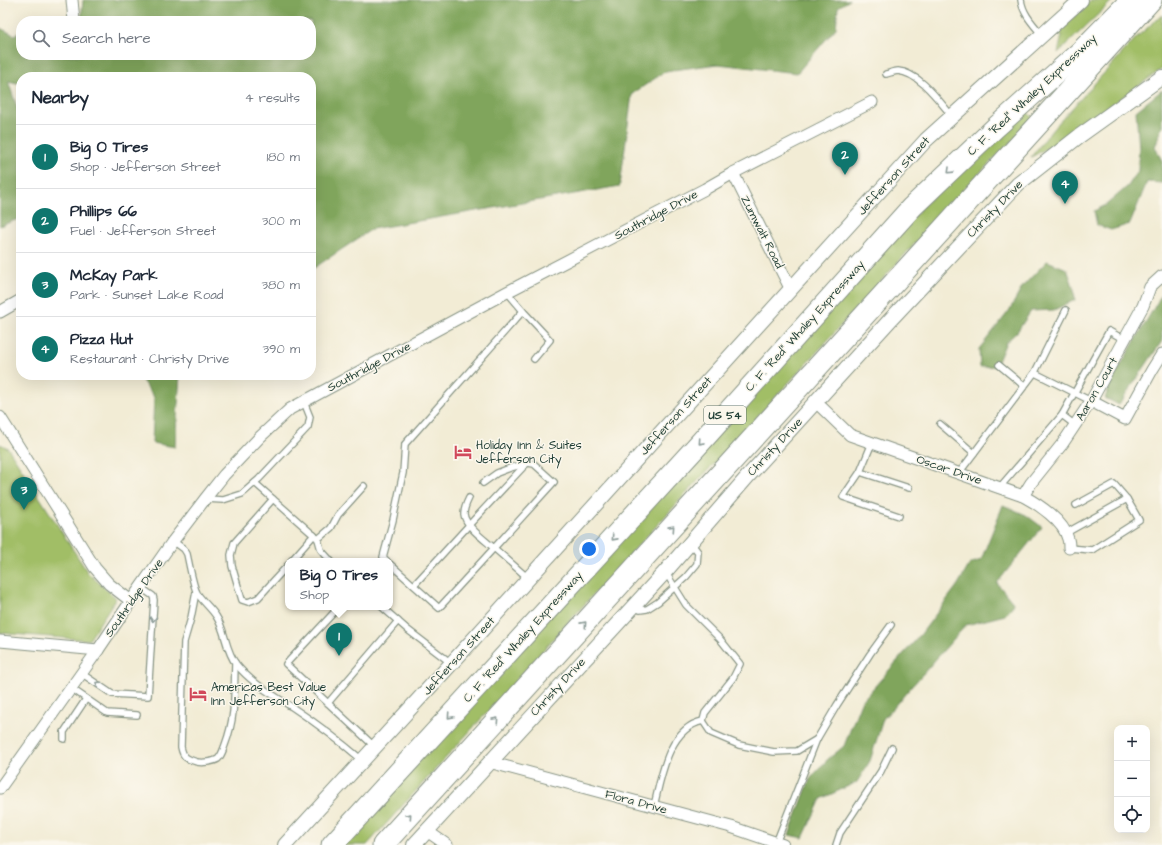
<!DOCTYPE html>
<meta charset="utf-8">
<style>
body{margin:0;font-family:"Architects Daughter",sans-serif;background:#f2f2f3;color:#1f2937}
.controls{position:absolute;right:12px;bottom:12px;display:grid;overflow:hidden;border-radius:8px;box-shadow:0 4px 16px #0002}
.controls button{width:36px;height:36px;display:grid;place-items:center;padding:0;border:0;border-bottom:1px solid #e0e1e3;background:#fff;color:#1f2937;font:20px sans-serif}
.you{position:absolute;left:589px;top:549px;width:14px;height:14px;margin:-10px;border:3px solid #fff;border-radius:50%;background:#1a73e8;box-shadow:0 0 0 6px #1a73e833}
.badge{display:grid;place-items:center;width:26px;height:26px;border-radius:50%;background:#0f766e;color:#fff;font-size:13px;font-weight:700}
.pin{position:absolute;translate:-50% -33px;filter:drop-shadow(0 1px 2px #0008)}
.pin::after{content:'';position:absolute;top:21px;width:14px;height:12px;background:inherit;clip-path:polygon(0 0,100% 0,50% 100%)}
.popup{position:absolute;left:285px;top:558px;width:108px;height:52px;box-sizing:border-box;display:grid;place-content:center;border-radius:8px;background:#fff;filter:drop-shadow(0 1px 3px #0005);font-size:13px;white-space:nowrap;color:#747a83}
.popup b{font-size:15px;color:#1f2937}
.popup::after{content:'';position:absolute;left:50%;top:100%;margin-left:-8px;border:8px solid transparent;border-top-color:#fff}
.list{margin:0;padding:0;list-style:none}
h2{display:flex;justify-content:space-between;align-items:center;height:52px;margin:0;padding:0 16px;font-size:17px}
h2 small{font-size:13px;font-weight:400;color:#747a83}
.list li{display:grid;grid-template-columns:26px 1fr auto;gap:12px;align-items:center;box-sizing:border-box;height:64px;padding:0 16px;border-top:1px solid #e0e1e3}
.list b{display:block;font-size:15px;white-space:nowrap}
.list p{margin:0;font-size:13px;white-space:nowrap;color:#747a83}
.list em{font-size:13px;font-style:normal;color:#747a83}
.icon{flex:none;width:22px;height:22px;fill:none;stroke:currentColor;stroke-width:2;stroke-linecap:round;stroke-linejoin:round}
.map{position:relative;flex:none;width:1162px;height:845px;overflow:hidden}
.search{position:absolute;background:#fff;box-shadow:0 4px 16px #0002;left:16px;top:16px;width:300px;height:44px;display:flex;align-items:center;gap:10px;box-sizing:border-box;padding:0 14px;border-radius:16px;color:#747a83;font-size:15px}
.panel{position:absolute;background:#fff;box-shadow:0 4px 16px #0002;left:16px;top:72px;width:300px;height:308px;border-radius:16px}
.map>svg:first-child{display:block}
.green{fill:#a1be66;stroke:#607e4d}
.forest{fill:#80a55b;stroke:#507148}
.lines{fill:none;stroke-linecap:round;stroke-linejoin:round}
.service-casing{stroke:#889484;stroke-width:8}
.minor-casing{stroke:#889484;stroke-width:13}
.tertiary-casing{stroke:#889484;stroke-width:16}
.motorway-casing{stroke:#889484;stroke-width:23}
.service{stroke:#fff;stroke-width:5.5}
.minor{stroke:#fff;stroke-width:11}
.tertiary{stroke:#fff;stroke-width:14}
.motorway{stroke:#fff;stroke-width:21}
.oneway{stroke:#8f9e9a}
.labels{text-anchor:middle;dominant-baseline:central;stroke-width:3;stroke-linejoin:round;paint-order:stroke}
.shield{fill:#fbf7ec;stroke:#61756b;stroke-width:1}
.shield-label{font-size:11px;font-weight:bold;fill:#1f3d34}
.street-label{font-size:12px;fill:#1f3d34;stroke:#fbf7ec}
.poi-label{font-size:12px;fill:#1f3d34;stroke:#fbf7ec;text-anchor:start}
</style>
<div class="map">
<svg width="1162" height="845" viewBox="0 0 1162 845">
<rect width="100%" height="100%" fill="#fbf7ec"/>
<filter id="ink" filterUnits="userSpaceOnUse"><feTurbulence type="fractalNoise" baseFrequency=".025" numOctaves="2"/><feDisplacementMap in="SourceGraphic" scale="8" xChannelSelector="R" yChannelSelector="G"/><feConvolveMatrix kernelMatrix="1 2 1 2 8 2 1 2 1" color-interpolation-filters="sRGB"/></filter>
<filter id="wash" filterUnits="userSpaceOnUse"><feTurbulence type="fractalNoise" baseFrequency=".012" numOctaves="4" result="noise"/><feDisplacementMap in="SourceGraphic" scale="16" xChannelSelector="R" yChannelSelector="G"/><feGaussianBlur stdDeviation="0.9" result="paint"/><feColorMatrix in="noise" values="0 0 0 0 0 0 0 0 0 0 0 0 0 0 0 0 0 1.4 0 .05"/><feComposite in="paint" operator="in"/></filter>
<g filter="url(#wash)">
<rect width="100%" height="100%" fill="#f2ecd5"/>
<g class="green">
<polygon points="1091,0 1113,0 1058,53 1062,35 1057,33"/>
<polygon points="1162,15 1162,69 1059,142 1031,157 1053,129 1106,71 1136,38"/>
<polygon points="1025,110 1034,119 962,191 818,351 612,574 367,845 340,845 926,203"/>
<polygon points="0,444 8,448 88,573 116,598 89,640 0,633"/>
</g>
<g class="forest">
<polygon points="83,0 850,0 838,7 836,28 797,73 718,64 666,71 632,94 620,186 372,229 311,270 311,77 21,77 21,84 8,81 21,119 21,218 0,226 0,28 14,35 21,32 21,55 311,55 311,21 81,21"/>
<polygon points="1162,90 1162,126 1155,147 1162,161 1162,183 1147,182 1130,224 1111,230 1097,225 1094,211 1106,205 1128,186 1138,171 1139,148 1136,111"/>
<polygon points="1047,261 1067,269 1074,289 1075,300 1054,310 1031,311 1017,332 1006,342 996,366 980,367 979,349 1009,311 1023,286"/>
<polygon points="1162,294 1162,341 1119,405 1105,398 1111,382"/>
<polygon points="138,375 180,375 175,447 152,443 154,397"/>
<polygon points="1003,505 1026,515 1042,527 997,583 1014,604 1005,615 966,625 883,719 870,761 857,782 821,799 803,838 789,835 810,779 827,760 844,746 861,702 921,634 957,586 970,564 981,560"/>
</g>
</g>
<g filter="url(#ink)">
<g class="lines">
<g class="service-casing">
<g id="service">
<path d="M1021,0C1023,14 1033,24 1042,35"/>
<path d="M886,74C890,73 895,71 898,71C920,73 939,101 952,116"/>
<polyline points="523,311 550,340 534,359"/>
<polyline points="999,365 1024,386"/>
<polyline points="1035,373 1091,401"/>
<polyline points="1062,415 1109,331 1125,340"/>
<polyline points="940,424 974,453"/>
<polyline points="872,443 860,472 843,497 899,516"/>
<polyline points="860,472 909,488"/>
<polyline points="959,473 1035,372 1066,310"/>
<polyline points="255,483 318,539 331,528 338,515 364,486"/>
<polyline points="999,488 1062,415 1075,425"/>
<path d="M469,498C466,504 464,508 464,514C465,526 485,540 494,548L554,482L534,464L528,463L510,468L497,473L483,483"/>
<polyline points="206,499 223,500 242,494 259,479 308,427 310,417 304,402"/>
<polyline points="273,499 234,543 231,555 232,566 242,600 248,602 258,598 288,565"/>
<polyline points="1076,505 1114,484 1127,499"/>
<polyline points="1066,533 1127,499 1139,520 1092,550 1069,548"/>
<polyline points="318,539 321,550 331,561"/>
<path d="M173,541L184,549L187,554C189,563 193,586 197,593C202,601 211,608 216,616C226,631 225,650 236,664C251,683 272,694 292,707C316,723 340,741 362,760"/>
<polyline points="291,561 314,535"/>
<polyline points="387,561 383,557 393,520 403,473 405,444 523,311 507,292"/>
<polyline points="390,564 439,608 494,548 528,578"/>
<polyline points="666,573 686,605 720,639 740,664 733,678 705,713 703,721 711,733 739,745 774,752 797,751 817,739"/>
<polyline points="414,585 469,525 526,464"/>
<path d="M196,592L191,618L184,642L181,747C183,758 187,759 197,762C202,763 213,762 218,759C222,755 223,750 225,745C236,716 234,693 235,663"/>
<polyline points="635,605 640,610 647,609 658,602 686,577 697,564 698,552 691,543"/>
<polyline points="339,607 286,664 375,747"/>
<polyline points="382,607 408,630 451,663"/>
<polyline points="81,673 112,694 148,696 154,600 153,596 140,587"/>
<polyline points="71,688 107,713 137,715"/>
<polyline points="328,703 398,621"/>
<polyline points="64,739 64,732 86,699"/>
<path d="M654,806C661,778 668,728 703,721"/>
<polyline points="776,843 817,739 837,705 870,654 891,625"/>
<polyline points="836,845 840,833 881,771 892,748"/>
</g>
</g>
<g class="minor-casing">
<g id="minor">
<polyline points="72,0 74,21"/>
<polyline points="733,173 791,290"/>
<polyline points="0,312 21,300"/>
<polyline points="1091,401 1125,419 1152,370 1162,354"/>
<path d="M816,402L850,435L1023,496C1038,504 1064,521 1068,539C1069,542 1069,545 1069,548"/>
<polyline points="0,417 95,568 109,584 131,601"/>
<polyline points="1023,496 1031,483 1063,443 1091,401 1143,306 1150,287 1162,276"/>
<polyline points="0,641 98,650"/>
<polyline points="489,762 731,827 783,845"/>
<polyline points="0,788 98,650 131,601 173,541 205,499 224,475 260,437 290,409 507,292 705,189 733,173 872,102"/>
<polyline points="427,831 447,845"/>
</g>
</g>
<g class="tertiary-casing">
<g id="tertiary">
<polyline points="285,845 451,664 926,140 1081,0"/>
<polyline points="414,845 665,572 749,475 891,319 1018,184 1078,137 1162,77"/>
</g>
</g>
<g class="motorway-casing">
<g id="motorway">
<polyline points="332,845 699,444 912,207 995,128 1081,51 1131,0"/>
<polyline points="383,845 1151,0"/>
</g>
</g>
<use href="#service" class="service"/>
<use href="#minor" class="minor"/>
<use href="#tertiary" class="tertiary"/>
<use href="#motorway" class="motorway"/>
</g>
<defs><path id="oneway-chevron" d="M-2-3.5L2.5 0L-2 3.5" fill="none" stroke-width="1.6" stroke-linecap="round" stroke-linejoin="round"/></defs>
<g class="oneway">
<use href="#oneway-chevron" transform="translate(950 171) rotate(136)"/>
<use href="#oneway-chevron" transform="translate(701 442) rotate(132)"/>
<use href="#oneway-chevron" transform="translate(672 528) rotate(-48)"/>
<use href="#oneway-chevron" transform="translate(614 538) rotate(132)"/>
<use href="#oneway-chevron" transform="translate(153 619) rotate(93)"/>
<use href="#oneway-chevron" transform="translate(584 624) rotate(-48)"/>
<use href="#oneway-chevron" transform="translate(98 684) rotate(-145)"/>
<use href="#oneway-chevron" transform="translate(450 716) rotate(132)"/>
<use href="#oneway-chevron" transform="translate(496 720) rotate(-48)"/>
<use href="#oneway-chevron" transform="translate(409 816) rotate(-48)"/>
</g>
</g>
<defs>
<g id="hotel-bare" transform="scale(1.38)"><path d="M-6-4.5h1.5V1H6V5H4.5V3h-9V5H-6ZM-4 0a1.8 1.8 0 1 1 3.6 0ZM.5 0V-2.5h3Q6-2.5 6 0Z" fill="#d1495b" stroke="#fbf7ec" stroke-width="2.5" paint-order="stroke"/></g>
</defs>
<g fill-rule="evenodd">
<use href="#hotel-bare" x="463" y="452"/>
<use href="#hotel-bare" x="198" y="694"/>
</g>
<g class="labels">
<rect class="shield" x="704" y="406" width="42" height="18" rx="3"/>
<g class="shield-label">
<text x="725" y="415">US 54</text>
</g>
<g class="street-label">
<text transform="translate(1032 95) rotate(-43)">C. F. “Red” Whaley Expressway</text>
<text transform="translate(894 176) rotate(-48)">Jefferson Street</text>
<text transform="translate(995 209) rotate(-46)">Christy Drive</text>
<text transform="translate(656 215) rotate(-28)">Southridge Drive</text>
<text transform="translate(762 232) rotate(63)">Zumwalt Road</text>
<text transform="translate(805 326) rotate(-48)">C. F. “Red” Whaley Expressway</text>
<text transform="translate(369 367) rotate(-28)">Southridge Drive</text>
<text transform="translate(1097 389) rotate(-60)">Aaron Court</text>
<text transform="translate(676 416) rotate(-48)">Jefferson Street</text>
<text transform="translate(775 447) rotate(-47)">Christy Drive</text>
<text transform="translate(949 470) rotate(19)">Oscar Drive</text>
<text transform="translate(134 598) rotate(-55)">Southridge Drive</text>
<text transform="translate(523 637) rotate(-48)">C. F. “Red” Whaley Expressway</text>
<text transform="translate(459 656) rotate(-48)">Jefferson Street</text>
<text transform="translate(558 687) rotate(-47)">Christy Drive</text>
<text transform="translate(636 802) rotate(15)">Flora Drive</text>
</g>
<g class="poi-label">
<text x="476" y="445">Holiday Inn &amp; Suites<tspan x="476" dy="14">Jefferson City</tspan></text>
<text x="211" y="687">Americas Best Value<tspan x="211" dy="14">Inn Jefferson City</tspan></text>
</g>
</g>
</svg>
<div class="controls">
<button>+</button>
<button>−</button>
<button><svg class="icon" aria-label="locate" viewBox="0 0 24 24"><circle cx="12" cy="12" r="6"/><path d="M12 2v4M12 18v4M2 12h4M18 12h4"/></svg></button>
</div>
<div class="you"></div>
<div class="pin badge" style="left:339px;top:656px">1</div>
<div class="popup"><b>Big O Tires</b>Shop</div>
<div class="pin badge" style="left:845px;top:175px">2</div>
<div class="pin badge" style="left:24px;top:510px">3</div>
<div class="pin badge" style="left:1065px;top:204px">4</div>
<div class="search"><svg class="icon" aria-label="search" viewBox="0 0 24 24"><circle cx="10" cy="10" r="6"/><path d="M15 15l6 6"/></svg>Search here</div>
<section class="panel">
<h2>Nearby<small>4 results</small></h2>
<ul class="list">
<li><span class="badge">1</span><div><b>Big O Tires</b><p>Shop · Jefferson Street</p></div><em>180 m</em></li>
<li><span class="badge">2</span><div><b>Phillips 66</b><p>Fuel · Jefferson Street</p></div><em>300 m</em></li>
<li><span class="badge">3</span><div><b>McKay Park</b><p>Park · Sunset Lake Road</p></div><em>380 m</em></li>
<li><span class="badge">4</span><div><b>Pizza Hut</b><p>Restaurant · Christy Drive</p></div><em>390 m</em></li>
</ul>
</section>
</div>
